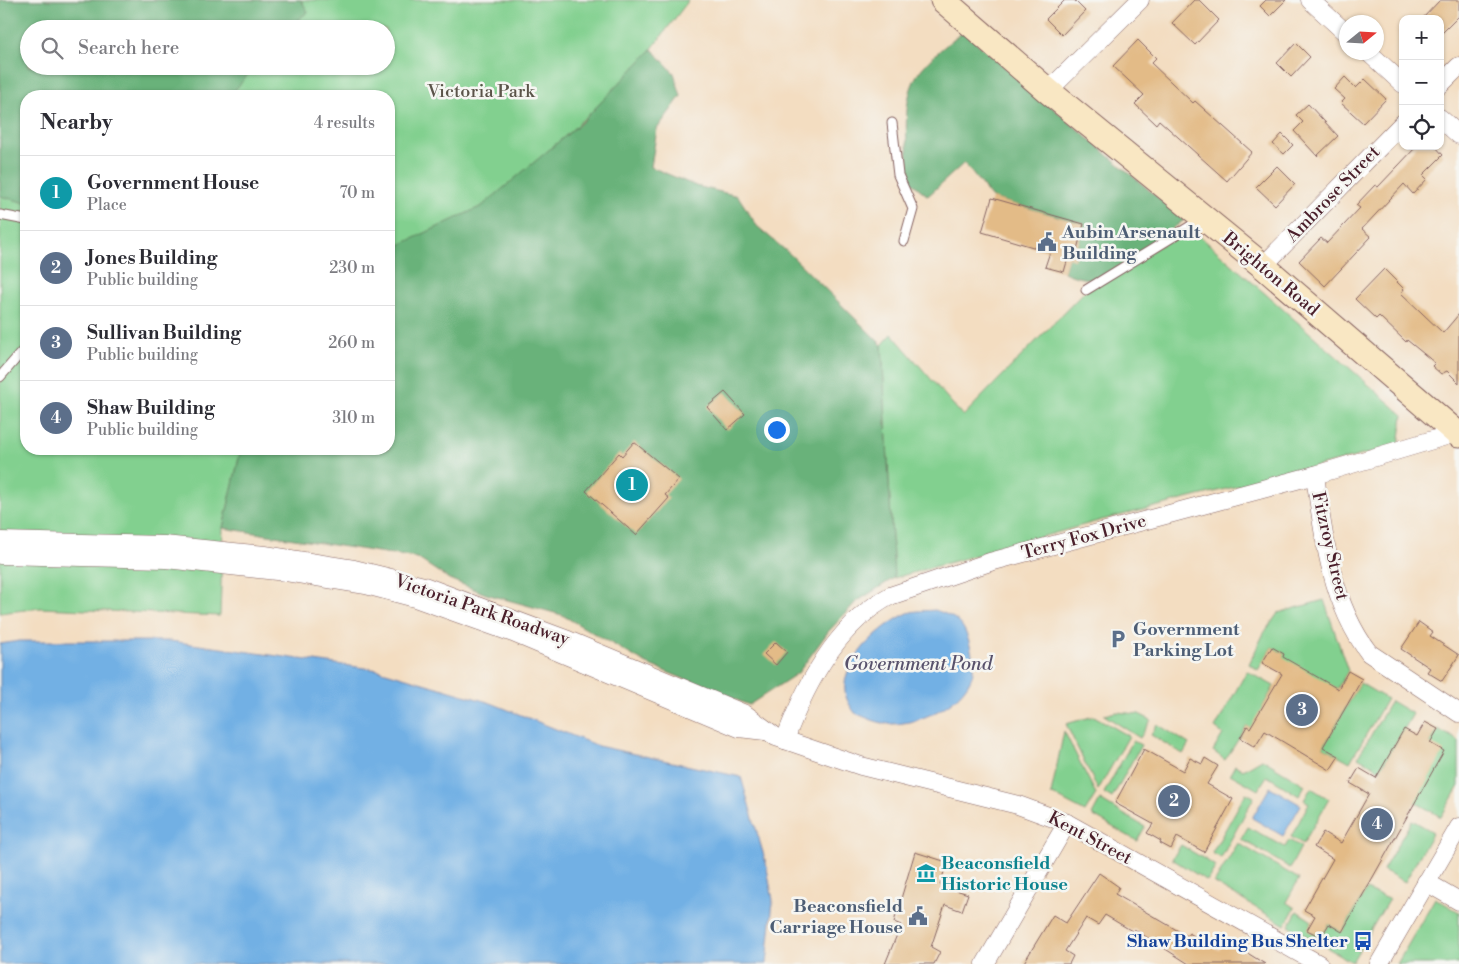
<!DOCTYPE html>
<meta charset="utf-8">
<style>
body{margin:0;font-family:"Libre Bodoni",serif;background:#f7f7f7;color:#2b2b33}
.controls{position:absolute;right:15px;top:15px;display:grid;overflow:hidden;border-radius:10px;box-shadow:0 1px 4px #0004}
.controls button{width:45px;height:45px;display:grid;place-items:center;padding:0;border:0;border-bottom:1px solid #e1e1e2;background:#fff;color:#2b2b33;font:25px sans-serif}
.compass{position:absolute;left:1339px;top:15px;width:45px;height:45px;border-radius:50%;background:#fff;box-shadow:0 1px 4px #0004;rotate:72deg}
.you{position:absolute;left:776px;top:429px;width:18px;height:18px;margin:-12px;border:4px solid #fff;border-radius:50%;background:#1a73e8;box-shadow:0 0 0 8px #1a73e833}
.badge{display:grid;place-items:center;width:32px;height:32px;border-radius:50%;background:#0f766e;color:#fff;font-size:16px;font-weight:700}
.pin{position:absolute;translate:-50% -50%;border:2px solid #fff;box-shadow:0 1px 5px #0006}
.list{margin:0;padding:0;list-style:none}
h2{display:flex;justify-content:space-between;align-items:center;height:65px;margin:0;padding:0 20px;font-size:21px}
h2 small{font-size:16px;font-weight:400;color:#7c7c81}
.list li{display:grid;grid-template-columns:32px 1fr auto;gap:15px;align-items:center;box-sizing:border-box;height:75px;padding:0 20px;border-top:1px solid #e1e1e2}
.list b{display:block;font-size:19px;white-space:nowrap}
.list p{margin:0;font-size:16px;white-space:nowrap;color:#7c7c81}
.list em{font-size:16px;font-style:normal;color:#7c7c81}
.icon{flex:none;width:28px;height:28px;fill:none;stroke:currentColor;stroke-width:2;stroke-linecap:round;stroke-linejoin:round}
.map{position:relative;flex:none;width:1459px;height:964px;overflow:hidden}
.search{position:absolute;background:#fff;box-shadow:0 1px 4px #0004;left:20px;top:20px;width:375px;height:55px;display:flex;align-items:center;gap:12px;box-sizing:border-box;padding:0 18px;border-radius:28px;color:#7c7c81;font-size:19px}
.panel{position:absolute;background:#fff;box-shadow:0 1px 4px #0004;left:20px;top:90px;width:375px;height:365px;border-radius:20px}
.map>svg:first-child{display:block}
.green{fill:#82d08f;stroke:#66785d;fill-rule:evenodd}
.forest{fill:#69b27a;stroke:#5a6852}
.water{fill:#72b0e4;stroke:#5e6888}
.building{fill:#e3bb87}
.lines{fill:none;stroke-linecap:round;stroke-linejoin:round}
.service-casing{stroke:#856260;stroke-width:11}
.minor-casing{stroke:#856260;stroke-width:19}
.secondary-casing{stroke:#856260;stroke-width:27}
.service{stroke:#fff;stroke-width:9}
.minor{stroke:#fff;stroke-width:18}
.secondary{stroke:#f9e7c3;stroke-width:25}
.labels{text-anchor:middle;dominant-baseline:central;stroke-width:5;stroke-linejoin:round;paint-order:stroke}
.park-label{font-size:18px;fill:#5b5449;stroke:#f6f6f2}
.street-label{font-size:18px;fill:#4a1f2b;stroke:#f6f6f2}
.service-label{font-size:18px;font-weight:bold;fill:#4e5e75;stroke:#f6f6f2;text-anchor:start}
.culture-label{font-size:18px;font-weight:bold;fill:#0d838f;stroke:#f6f6f2;text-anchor:start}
.transit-label{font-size:18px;font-weight:bold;fill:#164399;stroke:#f6f6f2;text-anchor:end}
.water-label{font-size:19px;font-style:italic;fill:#58526c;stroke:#f6f6f2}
</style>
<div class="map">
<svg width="1459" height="964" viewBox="0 0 1459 964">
<rect width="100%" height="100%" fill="#f6f6f2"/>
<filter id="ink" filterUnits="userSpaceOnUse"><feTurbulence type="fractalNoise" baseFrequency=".02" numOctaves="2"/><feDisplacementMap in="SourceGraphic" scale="10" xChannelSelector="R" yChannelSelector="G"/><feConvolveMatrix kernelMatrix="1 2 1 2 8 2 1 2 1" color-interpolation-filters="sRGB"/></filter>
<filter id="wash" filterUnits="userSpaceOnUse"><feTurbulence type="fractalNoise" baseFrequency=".0096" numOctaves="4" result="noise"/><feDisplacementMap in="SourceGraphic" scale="20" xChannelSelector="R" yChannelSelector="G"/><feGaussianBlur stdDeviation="1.12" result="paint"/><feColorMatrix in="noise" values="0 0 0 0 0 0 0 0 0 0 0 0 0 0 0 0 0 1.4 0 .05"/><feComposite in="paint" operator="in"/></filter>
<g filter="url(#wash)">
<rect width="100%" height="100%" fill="#f3ddc1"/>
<g class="green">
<path d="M0,0H689L635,71L441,252L389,267V96H26V449H241L223,528L220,616L41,608L0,613ZM29,29H386V66H29Z"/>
<polygon points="1188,229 1202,238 1403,415 1399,446 1102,520 894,578 882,345 892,334 963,416 1086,290"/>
<polygon points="1324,600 1348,671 1337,689 1280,661 1284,654 1272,647 1258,670 1249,664 1264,633 1278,613"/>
<polygon points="1247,671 1274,686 1251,729 1247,726 1225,760 1213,751 1223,734 1215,728"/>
<polygon points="1360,683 1387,699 1350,762 1323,747"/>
<polygon points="1391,701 1413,714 1380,770 1358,757"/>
<polygon points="1116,712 1139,714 1151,720 1140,738 1104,715"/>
<polygon points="1094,716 1129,736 1098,790 1066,724"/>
<polygon points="1157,724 1189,744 1183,754 1151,735"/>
<polygon points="1438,729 1459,741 1459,786 1441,817 1415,802 1430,743"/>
<polygon points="1064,731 1096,794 1085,812 1051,794"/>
<polygon points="1133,741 1141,745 1112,798 1104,793"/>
<polygon points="1262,759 1305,785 1299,796 1267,776 1258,790 1230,774 1235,765 1243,770"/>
<polygon points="1311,788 1329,799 1303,844 1291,837 1309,803 1304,800"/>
<polygon points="1246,793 1254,797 1221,858 1212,853"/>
<polygon points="1100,800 1145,827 1137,841 1092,815"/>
<polygon points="1412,820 1433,832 1405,882 1383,870"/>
<polygon points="1248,827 1285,847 1289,840 1301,847 1290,868 1241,839"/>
<polygon points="1238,843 1299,879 1286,902 1295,908 1285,925 1214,883"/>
<polygon points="1181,845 1216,866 1207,881 1172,859"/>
<polygon points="1366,890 1389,899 1352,962 1289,926 1297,911 1312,921 1308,930 1321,937 1329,924 1342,932"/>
<polygon points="1435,898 1459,912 1459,964 1397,964"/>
</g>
<g class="forest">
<polygon points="0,0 301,0 308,12 285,29 29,29 29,66 255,66 230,96 26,96 26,203 0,196"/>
<path d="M963,31L1184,220C1164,235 1117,273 1094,278C1083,280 1073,276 1064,272L1068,258L1074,259L1084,224L992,198L964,163L928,196L910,181C908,152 901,108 914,81C921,64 949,43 963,31Z"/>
<polygon points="652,49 674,73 681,96 657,129 651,167 696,186 738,196 757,226 792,256 882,345 894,578 856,602 828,632 798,673 749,705 647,664 562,615 486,594 449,579 417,558 223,528 241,449 389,449 389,250 482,206 582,122"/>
</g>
<g class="water">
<path d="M935,610C955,617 963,621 969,642C972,652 975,666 972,676C962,704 920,724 892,724C879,724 867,718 855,713C851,707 846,700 845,692C841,660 883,624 908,613C916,610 927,611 935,610Z"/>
<polygon points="19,641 170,641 379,670 491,703 598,746 741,777 766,863 773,900 767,964 0,964 0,644"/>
<polygon points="1270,787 1301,805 1283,836 1252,818"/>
</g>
<g id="blocks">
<g class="building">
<polygon points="1065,0 1074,0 1085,11 1062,35 1046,19"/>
<polygon points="1194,0 1199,0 1219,20 1195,45 1172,23"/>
<polygon points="1266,0 1286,0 1270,16 1260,6"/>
<polygon points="1440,0 1459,0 1459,16 1440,35 1440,19 1422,19"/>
<polygon points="1138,40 1156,58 1151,63 1193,103 1195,101 1252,152 1227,181 1159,120 1156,124 1135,104 1144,95 1113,66"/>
<polygon points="1296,43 1310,57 1291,77 1277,63"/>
<polygon points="1345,77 1356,88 1365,79 1386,99 1363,123 1341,103 1345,99 1334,89"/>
<polygon points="1308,104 1338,136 1317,156 1294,131 1303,122 1296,115"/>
<polygon points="1282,134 1293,145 1284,154 1273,144"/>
<polygon points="1417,146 1435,146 1443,155 1423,175 1427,179 1413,194 1404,184 1362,229 1371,237 1325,286 1299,261 1321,238 1327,243 1360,208 1356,205 1375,185 1378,187"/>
<polygon points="1277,166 1295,184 1275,205 1256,187"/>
<polygon points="992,198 1084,224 1074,260 1068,258 1064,272 1045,267 1050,252 982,232"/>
<polygon points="1384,269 1404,289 1401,293 1443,333 1459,314 1459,383 1447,371 1441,374 1432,366 1435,363 1407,340 1406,342 1379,316 1376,319 1355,299"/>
<polygon points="725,392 745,414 727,430 707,407"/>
<polygon points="634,442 679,479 665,495 669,498 636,535 586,491 619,453 622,456"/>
<polygon points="1419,622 1433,632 1430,636 1459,655 1442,681 1427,672 1430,668 1401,649"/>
<polygon points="776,642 787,652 776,665 764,654"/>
<polygon points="1272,647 1284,654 1283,657 1338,689 1348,671 1362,679 1323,747 1339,756 1330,770 1265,731 1255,747 1240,738 1247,726 1250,728 1282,674 1262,663"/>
<polygon points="1425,722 1438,729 1430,743 1444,751 1342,932 1329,924 1321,937 1307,930 1315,916 1304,910 1333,859 1314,847 1323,832 1341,843 1369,794 1350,783 1359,768 1376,778 1404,729 1417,736"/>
<polygon points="1144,749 1183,771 1190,758 1202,764 1205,758 1218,766 1207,784 1233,799 1204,852 1177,837 1171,849 1160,843 1161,841 1147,833 1153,824 1115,803"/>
<polygon points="915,852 947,862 940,885 968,894 962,911 945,905 931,947 940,952 934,964 885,964 901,925 894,922"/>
<polygon points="1099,873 1119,887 1115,894 1187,936 1189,933 1219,950 1225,939 1265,964 1189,964 1134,929 1132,931 1105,915 1098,925 1086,918 1065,951 1073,956 1069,964 1023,964 1053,915 1066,923"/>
</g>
</g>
</g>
<g filter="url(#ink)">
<use href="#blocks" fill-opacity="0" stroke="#856260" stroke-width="1"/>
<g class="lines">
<g class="service-casing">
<g id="service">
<polyline points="892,123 898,175 913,209 904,241"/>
<polyline points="0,215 26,220"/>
<polyline points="1086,290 1202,219"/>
<polyline points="0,377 26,347"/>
</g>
</g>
<g class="minor-casing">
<g id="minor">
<polyline points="1310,0 1346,33"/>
<polyline points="1368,52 1403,84"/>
<polyline points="1440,85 1459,66"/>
<polyline points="1048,91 1140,0"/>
<polyline points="1440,118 1459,135"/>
<polyline points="1263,266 1403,123"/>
<path d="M1315,475C1323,535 1331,603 1369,653L1459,713"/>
<polyline points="0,541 164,545 265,555 354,569 424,586 568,640 745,714 776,737 861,766 1018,805 1067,823 1319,964"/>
<polyline points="0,555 166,559 286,572 366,585 415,598 513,633 739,728 765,731"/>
<path d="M785,740C805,685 836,625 890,596L990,562L1315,475L1456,433"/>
<polyline points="1426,882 1459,901"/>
<polyline points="985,964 1067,823"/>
<polyline points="1379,964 1459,827"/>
</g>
</g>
<g class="secondary-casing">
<polyline id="secondary" points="943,0 1048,91 1263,266 1459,435"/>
</g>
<use href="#service" class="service"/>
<use href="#minor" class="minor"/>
<use href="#secondary" class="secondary"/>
</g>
</g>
<defs>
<g id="civic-bare" transform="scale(1.5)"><path d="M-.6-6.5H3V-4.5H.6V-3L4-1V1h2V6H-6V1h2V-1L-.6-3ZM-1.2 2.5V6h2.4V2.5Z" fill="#5c6f8a" stroke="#f6f6f2" stroke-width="2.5" paint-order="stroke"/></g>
<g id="parking-bare" transform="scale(1.5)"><path d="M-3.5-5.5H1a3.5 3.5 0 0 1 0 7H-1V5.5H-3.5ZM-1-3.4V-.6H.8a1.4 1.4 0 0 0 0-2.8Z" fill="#5c6f8a" stroke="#f6f6f2" stroke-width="2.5" paint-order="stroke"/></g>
<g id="museum-bare" transform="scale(1.5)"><path d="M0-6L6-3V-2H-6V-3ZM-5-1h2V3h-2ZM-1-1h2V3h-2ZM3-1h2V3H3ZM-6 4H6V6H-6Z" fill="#0f9aa8" stroke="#f6f6f2" stroke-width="2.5" paint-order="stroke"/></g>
<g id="bus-bare" transform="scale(1.5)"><path d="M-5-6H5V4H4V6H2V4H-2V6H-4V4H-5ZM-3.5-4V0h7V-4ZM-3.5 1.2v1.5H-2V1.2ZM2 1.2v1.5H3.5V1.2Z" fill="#1a4fb4" stroke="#f6f6f2" stroke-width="2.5" paint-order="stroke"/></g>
</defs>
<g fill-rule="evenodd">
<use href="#civic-bare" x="1047" y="242"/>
<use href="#parking-bare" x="1118" y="639"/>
<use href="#museum-bare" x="926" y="873"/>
<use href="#civic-bare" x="918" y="916"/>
<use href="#bus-bare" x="1363" y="941"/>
</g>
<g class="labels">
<g class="park-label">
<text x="481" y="91">Victoria Park</text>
</g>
<g class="street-label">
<text transform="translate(1333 194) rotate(-46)">Ambrose Street</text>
<text transform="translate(1271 274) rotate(40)">Brighton Road</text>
<text transform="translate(1084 537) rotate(-15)">Terry Fox Drive</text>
<text transform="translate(1330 546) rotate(77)">Fitzroy Street</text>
<text transform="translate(482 610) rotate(19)">Victoria Park Roadway</text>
<text transform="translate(1090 838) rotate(28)">Kent Street</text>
</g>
<g class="service-label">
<text x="1062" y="232">Aubin Arsenault<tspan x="1062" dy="21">Building</tspan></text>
<text x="1133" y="629">Government<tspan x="1133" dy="21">Parking Lot</tspan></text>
<text x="903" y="906" text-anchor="end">Beaconsfield<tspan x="903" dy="21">Carriage House</tspan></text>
</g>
<g class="culture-label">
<text x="941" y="863">Beaconsfield<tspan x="941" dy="21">Historic House</tspan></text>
</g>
<g class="transit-label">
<text x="1348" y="941">Shaw Building Bus Shelter</text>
</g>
<g class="water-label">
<text x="918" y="664">Government Pond</text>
</g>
</g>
</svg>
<div class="controls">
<button>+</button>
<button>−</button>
<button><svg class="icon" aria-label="locate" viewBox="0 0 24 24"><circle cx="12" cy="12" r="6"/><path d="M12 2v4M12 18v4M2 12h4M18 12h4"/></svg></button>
</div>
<svg class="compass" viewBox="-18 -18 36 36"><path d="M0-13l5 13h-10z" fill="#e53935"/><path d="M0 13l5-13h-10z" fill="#7c7c81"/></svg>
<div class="you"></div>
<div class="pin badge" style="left:632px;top:485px;background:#0f9aa8">1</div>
<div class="pin badge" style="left:1174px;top:801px;background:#5c6f8a">2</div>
<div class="pin badge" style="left:1302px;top:710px;background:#5c6f8a">3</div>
<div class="pin badge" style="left:1377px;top:824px;background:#5c6f8a">4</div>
<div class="search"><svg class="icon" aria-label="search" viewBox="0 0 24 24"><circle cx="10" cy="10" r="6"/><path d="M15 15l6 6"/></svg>Search here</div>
<section class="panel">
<h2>Nearby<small>4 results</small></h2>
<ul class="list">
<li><span class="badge" style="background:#0f9aa8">1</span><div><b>Government House</b><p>Place</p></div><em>70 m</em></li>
<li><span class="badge" style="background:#5c6f8a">2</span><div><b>Jones Building</b><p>Public building</p></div><em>230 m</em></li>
<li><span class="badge" style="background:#5c6f8a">3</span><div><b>Sullivan Building</b><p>Public building</p></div><em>260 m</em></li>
<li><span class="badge" style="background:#5c6f8a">4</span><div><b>Shaw Building</b><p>Public building</p></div><em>310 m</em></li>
</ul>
</section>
</div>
